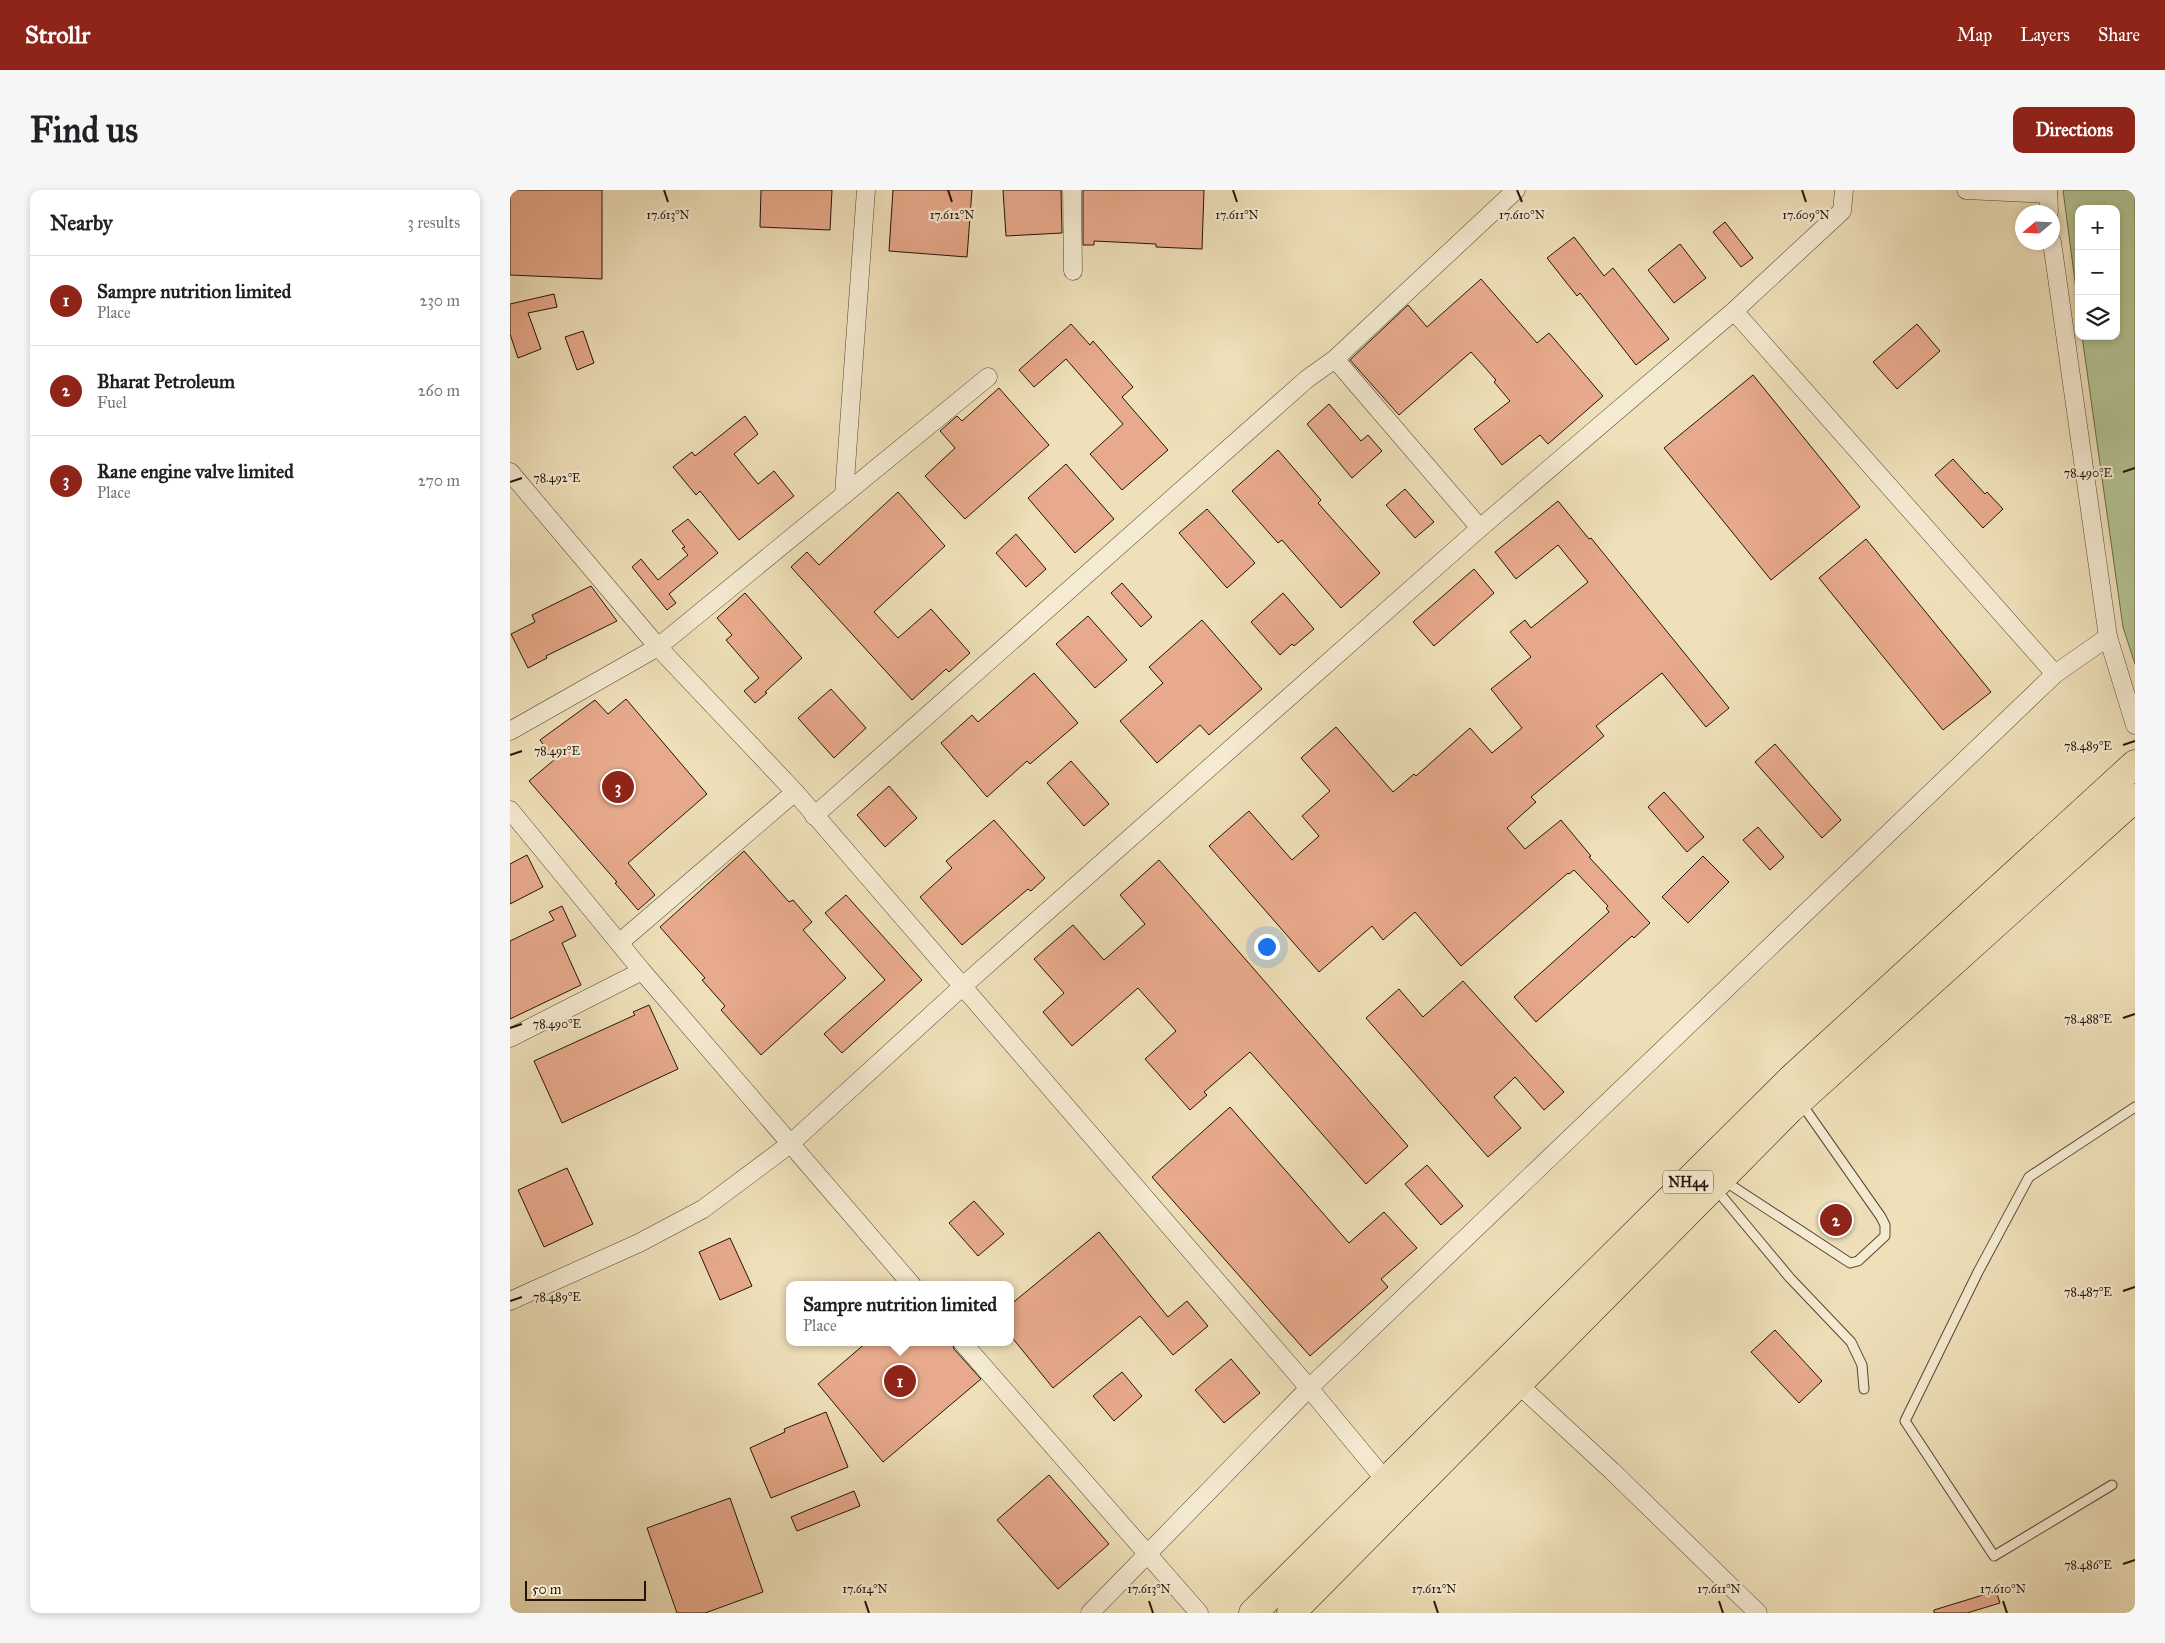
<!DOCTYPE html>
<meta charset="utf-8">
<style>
body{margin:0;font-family:"IM FELL Great Primer",serif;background:#f6f6f6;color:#202124}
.controls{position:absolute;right:15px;top:15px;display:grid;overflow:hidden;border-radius:10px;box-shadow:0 2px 8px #0003}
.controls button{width:45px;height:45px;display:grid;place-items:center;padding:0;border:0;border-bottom:1px solid #e0e0e0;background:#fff;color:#202124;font:25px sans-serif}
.compass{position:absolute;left:1505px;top:15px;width:45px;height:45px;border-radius:50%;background:#fff;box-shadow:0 2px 8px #0003;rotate:251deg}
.scale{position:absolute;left:15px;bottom:12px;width:121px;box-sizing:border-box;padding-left:5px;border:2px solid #221408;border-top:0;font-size:14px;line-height:18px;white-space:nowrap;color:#221408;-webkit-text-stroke:4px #f5ebd2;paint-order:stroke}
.you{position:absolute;left:756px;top:756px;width:18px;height:18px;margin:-12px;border:4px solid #fff;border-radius:50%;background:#1a73e8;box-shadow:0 0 0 8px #1a73e833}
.badge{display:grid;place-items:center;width:32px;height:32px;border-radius:50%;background:#8f2418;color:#fff;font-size:16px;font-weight:700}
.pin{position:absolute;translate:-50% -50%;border:2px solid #fff;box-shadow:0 1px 5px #0006}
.popup{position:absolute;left:276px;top:1091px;width:228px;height:65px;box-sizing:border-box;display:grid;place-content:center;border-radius:10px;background:#fff;filter:drop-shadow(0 1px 4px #0005);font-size:16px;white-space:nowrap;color:#757577}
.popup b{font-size:19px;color:#202124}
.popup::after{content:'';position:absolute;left:50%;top:100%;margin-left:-10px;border:10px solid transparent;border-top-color:#fff}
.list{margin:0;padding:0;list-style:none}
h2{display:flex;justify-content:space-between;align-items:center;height:65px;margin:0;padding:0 20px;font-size:21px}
h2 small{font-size:16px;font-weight:400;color:#757577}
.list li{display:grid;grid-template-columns:32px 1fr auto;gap:15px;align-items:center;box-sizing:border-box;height:90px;padding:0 20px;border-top:1px solid #e0e0e0}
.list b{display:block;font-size:19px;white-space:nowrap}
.list p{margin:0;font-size:16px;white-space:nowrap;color:#757577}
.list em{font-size:16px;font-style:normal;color:#757577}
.icon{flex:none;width:28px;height:28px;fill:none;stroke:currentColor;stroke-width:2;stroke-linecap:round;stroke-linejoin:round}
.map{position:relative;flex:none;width:1625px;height:1423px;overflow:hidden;border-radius:10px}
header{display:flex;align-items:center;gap:30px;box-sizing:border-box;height:70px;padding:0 25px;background:#8f2418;color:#fff}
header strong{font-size:24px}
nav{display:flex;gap:28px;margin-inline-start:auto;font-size:18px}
.intro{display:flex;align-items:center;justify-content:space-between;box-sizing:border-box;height:120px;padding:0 30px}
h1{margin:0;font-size:35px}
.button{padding:12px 22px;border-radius:10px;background:#8f2418;color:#fff;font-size:18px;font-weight:700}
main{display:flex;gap:30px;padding:0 30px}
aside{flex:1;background:#fff;border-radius:10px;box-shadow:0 2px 8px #0003}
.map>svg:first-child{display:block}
.green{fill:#b4c393;stroke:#6b6c4e}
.building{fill:#e8aa8c;stroke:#221408}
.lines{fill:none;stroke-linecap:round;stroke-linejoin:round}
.service-casing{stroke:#554734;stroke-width:11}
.minor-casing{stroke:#554734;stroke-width:19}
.trunk-casing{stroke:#221408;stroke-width:29}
.service{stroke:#f5ebd2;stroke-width:9}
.minor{stroke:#f5ebd2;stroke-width:18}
.trunk{stroke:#efe0b9;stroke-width:28}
.ticks{fill:none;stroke:#221408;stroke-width:2}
.labels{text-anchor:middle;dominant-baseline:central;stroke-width:4.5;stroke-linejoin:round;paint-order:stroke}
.shield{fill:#f5ebd2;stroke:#615445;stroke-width:1}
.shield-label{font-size:14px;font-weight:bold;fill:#221408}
.ticks-label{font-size:12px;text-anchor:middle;fill:#221408;stroke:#f5ebd2;stroke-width:4.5;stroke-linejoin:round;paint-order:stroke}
</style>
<header>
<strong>Strollr</strong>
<nav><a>Map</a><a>Layers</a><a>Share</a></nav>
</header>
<div class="intro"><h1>Find us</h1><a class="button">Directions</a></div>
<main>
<aside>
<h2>Nearby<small>3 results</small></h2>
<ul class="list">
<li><span class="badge">1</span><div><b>Sampre nutrition limited</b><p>Place</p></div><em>230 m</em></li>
<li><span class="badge">2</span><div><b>Bharat Petroleum</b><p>Fuel</p></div><em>260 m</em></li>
<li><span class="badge">3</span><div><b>Rane engine valve limited</b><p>Place</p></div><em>270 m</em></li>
</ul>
</aside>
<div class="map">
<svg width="1625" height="1423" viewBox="0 0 1625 1423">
<rect width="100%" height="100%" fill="#efe0b9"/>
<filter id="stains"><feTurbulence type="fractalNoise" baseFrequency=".004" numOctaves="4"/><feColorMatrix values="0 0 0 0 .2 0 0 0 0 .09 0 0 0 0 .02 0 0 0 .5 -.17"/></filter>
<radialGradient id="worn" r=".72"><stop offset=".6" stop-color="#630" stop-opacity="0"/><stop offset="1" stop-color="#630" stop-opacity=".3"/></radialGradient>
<polygon class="green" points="1553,0 1625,0 1625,474 1613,437 1572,146 1606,146 1606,19 1569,19 1569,122"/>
<g class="building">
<polygon points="0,0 92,0 92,89 0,85"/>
<polygon points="251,0 322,0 320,40 250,37"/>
<polygon points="383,0 462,0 457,67 379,61"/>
<polygon points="493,0 551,0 552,43 496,46"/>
<polygon points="573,0 694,0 692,59 646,57 646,54 584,51 584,55 573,55"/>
<polygon points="1215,32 1243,68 1231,77 1203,42"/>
<polygon points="1064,47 1094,86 1103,78 1159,149 1126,175 1070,103 1067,106 1037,68"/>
<polygon points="1170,54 1196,88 1164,113 1138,80"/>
<polygon points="971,89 1027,153 1039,143 1093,206 1038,254 1030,245 992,275 964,239 1000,211 984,192 986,190 961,162 889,225 840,170 898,115 917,137"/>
<polygon points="44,104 47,117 18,123 31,159 8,168 0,144 0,114"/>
<polygon points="561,134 580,155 583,151 623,197 612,207 658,260 612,300 580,264 613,234 556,169 524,197 509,180"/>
<polygon points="1407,134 1430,161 1387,199 1363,172"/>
<polygon points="73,141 84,173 67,180 55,147"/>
<polygon points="1243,185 1350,317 1261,390 1154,258"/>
<polygon points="489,198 539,255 455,329 415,286 445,258 430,241 447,226 452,231"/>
<polygon points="819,214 851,251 858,245 872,261 842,288 797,234"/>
<polygon points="235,226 248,244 224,264 248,294 264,281 284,306 229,350 190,301 186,305 163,277 182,262 185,266"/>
<polygon points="768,260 811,310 808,313 870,383 831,418 772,350 768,353 722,301"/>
<polygon points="1443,269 1475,304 1477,302 1493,319 1473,338 1425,285"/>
<polygon points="556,274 604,329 565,363 518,308"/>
<polygon points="895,299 924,332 905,348 876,315"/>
<polygon points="388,302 435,356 364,422 388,448 421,419 460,463 439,482 436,479 402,510 281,377 297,362 309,375"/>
<polygon points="1048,311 1079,349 1081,348 1219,518 1196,537 1152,483 1086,536 1094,546 1021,607 1026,612 997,638 1015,659 1051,630 1081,666 1079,667 1140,733 1124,748 1122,746 1026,832 1004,807 1099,722 1096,718 1098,716 1064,680 1059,684 1058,683 951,776 905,722 873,750 862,736 809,782 699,656 739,621 782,670 809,646 792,626 820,601 791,568 826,537 883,602 904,584 906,586 960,538 982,563 1012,538 981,499 1021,467 1000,442 1015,430 1021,438 1078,392 1048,355 1006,389 985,362"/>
<polygon points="697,319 745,373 717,398 669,343"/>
<polygon points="178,329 208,363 159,404 166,413 157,420 122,377 131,369 148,390 178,365 172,358 175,357 162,341"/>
<polygon points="506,344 536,379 516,397 486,363"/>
<polygon points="1356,349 1481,502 1433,540 1309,388"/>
<polygon points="964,379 984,403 924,456 903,432"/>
<polygon points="612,393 642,427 631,437 601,403"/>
<polygon points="81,396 107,431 36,466 37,468 18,478 1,444 25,432 22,425"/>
<polygon points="235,403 292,468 255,502 257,503 245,513 234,501 249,488 216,450 222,445 207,428"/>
<polygon points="773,403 804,439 784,456 782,454 770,465 741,432"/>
<polygon points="578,426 617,470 585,498 546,454"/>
<polygon points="692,430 752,499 699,545 690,535 647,573 610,531 653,493 639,477"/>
<polygon points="524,483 568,533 520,574 517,571 477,607 431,553 462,525 468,532"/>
<polygon points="321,499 356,538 324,568 288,528"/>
<polygon points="116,509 197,604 118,673 145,705 128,720 105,693 107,692 19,591 44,570 30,550 85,510 98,524"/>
<polygon points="1265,554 1331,630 1312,648 1245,572"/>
<polygon points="561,571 599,614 574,636 537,593"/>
<polygon points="379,596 407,628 375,657 347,625"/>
<polygon points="1154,602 1194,647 1177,662 1138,617"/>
<polygon points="484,630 535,688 521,701 518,699 452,755 410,707 442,678 436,671"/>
<polygon points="1248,637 1274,667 1260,680 1233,650"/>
<polygon points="234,661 279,712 283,710 302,732 293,740 336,788 251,865 211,820 215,816 192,790 195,788 150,737"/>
<polygon points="17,665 33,697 0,714 0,674"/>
<polygon points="1193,666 1219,692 1178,733 1152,707"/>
<polygon points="649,670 898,956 856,994 740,862 694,902 697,905 680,920 635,869 666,841 628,798 562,856 533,822 554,803 524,769 563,735 594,770 635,734 610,705"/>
<polygon points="336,705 412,790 332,863 314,844 375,790 315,723"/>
<polygon points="52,716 66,746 52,753 71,795 0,829 0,751 44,730 39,722"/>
<polygon points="953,791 1054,902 1034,920 1005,887 984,907 1011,938 978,967 856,828 889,799 913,827"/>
<polygon points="139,815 168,879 52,933 24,871 125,825 123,822"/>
<polygon points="720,917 839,1053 874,1022 907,1058 871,1089 878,1097 800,1166 642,987"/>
<polygon points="917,975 953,1016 931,1035 895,994"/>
<polygon points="57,978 83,1034 34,1057 8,1000"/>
<polygon points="464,1011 494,1044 468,1066 439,1033"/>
<polygon points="589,1042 658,1127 677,1111 698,1136 663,1165 630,1126 543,1198 500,1145 500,1115"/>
<polygon points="220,1048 242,1096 210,1110 189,1062"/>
<polygon points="1265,1140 1312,1191 1289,1213 1241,1162"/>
<polygon points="357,1152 442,1152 444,1159 471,1189 373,1272 308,1194"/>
<polygon points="721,1169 750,1203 714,1233 685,1200"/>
<polygon points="612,1182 632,1206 604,1231 583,1206"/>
<polygon points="316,1222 338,1277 261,1308 240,1258 275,1242 274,1239"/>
<polygon points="539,1285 599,1354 548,1399 487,1330"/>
<polygon points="344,1301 350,1316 287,1341 281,1327"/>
<polygon points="220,1308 253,1402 195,1423 167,1423 137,1338"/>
<polygon points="1486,1401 1490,1413 1457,1423 1424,1423 1424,1420"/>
</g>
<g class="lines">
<g class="service-casing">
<g id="service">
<polyline points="1213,990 1340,1073 1348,1071 1375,1046 1375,1035 1371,1027 1291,913"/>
<polyline points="1205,998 1280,1088 1341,1152 1352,1175 1354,1199"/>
<polyline points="1602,1295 1484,1366 1395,1231 1468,1082 1519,987 1625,917"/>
</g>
</g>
<g class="minor-casing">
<g id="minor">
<polyline points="562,0 563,81"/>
<polyline points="1456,0 1538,4"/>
<polyline points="1538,0 1539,22"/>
<polyline points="1542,52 1598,447 1625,535"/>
<polyline points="1224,121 1545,484 1598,447"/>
<polyline points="825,169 1006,0"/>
<polyline points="0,282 148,457 285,602 799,1198 876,1291"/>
<polyline points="334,305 356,0"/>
<polyline points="0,541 148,457 478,187"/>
<polyline points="0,620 132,781 402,1095"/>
<polyline points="304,626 797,189 825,169 970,338"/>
<polyline points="109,753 285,602"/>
<polyline points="0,848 132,781"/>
<polyline points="0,1111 129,1053 193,1019 280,954 453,796 970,338 1224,121 1332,21 1334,0"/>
<polyline points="452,1152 689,1423"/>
<polyline points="1007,1193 1102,1281 1248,1423"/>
<polyline points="580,1423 799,1198 1545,484"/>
</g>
</g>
<g class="trunk-casing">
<g id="trunk">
<polyline points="743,1423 1281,889 1625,574"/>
<polyline points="781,1423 1280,919 1625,608"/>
</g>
</g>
<use href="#service" class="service"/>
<use href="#minor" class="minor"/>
<use href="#trunk" class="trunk"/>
</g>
<path class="ticks" d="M154,0L158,12M438,0L442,12M723,0L727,12M1007,0L1012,12M1292,0L1296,12M1613,282L1625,278M0,292L12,288M1613,555L1625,551M0,565L12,561M1613,828L1625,824M0,838L12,834M1613,1101L1625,1097M0,1111L12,1107M1613,1374L1625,1370M355,1411L359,1423M639,1411L643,1423M924,1411L928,1423M1209,1411L1213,1423M1493,1411L1497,1423"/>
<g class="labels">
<rect class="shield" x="1153" y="980.5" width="50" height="23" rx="4"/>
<g class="shield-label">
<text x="1178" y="992">NH44</text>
</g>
</g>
<g class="ticks-label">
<text x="158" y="29">17.613°N</text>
<text x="442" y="29">17.612°N</text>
<text x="727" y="29">17.611°N</text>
<text x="1012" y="29">17.610°N</text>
<text x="1296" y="29">17.609°N</text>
<text x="1578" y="287">78.490°E</text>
<text x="47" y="292">78.492°E</text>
<text x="1578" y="560">78.489°E</text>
<text x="47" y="565">78.491°E</text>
<text x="1578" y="833">78.488°E</text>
<text x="47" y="838">78.490°E</text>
<text x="1578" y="1106">78.487°E</text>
<text x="47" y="1111">78.489°E</text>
<text x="1578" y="1379">78.486°E</text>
<text x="355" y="1403">17.614°N</text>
<text x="639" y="1403">17.613°N</text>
<text x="924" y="1403">17.612°N</text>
<text x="1209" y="1403">17.611°N</text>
<text x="1493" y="1403">17.610°N</text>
</g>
<rect width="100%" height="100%" filter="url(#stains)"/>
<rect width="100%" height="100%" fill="url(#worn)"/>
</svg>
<div class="controls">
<button>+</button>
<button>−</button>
<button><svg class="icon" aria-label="layers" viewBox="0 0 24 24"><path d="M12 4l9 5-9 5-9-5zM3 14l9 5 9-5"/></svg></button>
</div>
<svg class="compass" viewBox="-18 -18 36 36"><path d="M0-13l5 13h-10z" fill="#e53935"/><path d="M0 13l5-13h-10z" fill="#757577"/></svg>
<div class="scale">50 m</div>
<div class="you"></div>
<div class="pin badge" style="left:390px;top:1191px">1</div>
<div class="popup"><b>Sampre nutrition limited</b>Place</div>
<div class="pin badge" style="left:1326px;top:1030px">2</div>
<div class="pin badge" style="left:108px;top:597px">3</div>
</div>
</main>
